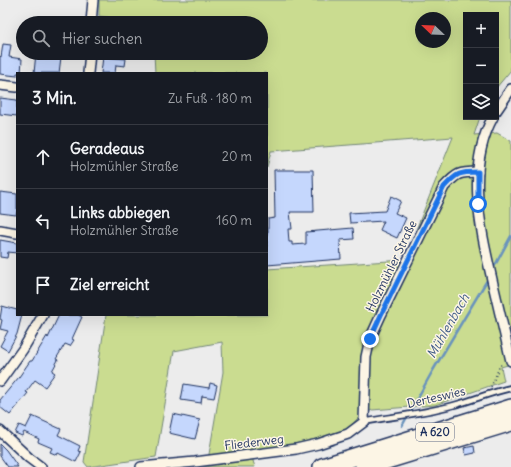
<!DOCTYPE html>
<html lang="de">
<meta charset="utf-8">
<style>
body{margin:0;font-family:Delius,sans-serif;background:#242831;color:#f1f3f6}
.controls{position:absolute;right:12px;top:12px;display:grid;overflow:hidden;border-radius:0px;box-shadow:0 4px 16px #0002}
.controls button{width:36px;height:36px;display:grid;place-items:center;padding:0;border:0;border-bottom:1px solid #363941;background:#171b24;color:#f1f3f6;font:20px sans-serif}
.compass{position:absolute;left:415px;top:12px;width:36px;height:36px;border-radius:50%;background:#171b24;box-shadow:0 4px 16px #0002;rotate:293deg}
.stop{position:absolute;width:12px;height:12px;margin:-9px;border:3px solid #1a73e8;border-radius:50%;background:#fff}
.stop.end{background:#1a73e8;border-color:#fff;box-shadow:0 1px 4px #0008}
.list{margin:0;padding:0;list-style:none}
h2{display:flex;justify-content:space-between;align-items:center;height:52px;margin:0;padding:0 16px;font-size:17px}
h2 small{font-size:13px;font-weight:400;color:#9ea1a6}
.list li{display:grid;grid-template-columns:26px 1fr auto;gap:12px;align-items:center;box-sizing:border-box;height:64px;padding:0 16px;border-top:1px solid #363941}
.list b{display:block;font-size:15px;white-space:nowrap}
.list p{margin:0;font-size:13px;white-space:nowrap;color:#9ea1a6}
.list em{font-size:13px;font-style:normal;color:#9ea1a6}
.icon{flex:none;width:22px;height:22px;fill:none;stroke:currentColor;stroke-width:2;stroke-linecap:round;stroke-linejoin:round}
.map{position:relative;flex:none;width:511px;height:467px;overflow:hidden}
.search{position:absolute;background:#171b24;box-shadow:0 4px 16px #0002;left:16px;top:16px;width:252px;height:44px;display:flex;align-items:center;gap:10px;box-sizing:border-box;padding:0 14px;border-radius:22px;color:#9ea1a6;font-size:15px}
.panel{position:absolute;background:#171b24;box-shadow:0 4px 16px #0002;left:16px;top:72px;width:252px;height:244px;border-radius:0px}
.map>svg:first-child{display:block}
.green{fill:#cadc90;stroke:#728677;fill-rule:evenodd}
.lines{fill:none;stroke-linecap:round;stroke-linejoin:round}
.stream{stroke:#6993bd;stroke-width:2.5}
.building{fill:#c5d7fd;stroke:#1b2f5e}
.lane-casing{stroke:#1b2f5e;stroke-width:8}
.street-casing{stroke:#1b2f5e;stroke-width:12}
.highway-casing{stroke:#1b2f5e;stroke-width:20}
.path{stroke:#1b2f5e;stroke-width:1.5;stroke-dasharray:1 3;stroke-linecap:butt}
.lane{stroke:#fcf5e5;stroke-width:4.5}
.street{stroke:#fcf5e5;stroke-width:9}
.highway{stroke:#fcf5e5;stroke-width:17}
.route{stroke:#1a73e8;stroke-width:5}
.labels{text-anchor:middle;dominant-baseline:central;stroke-width:3;stroke-linejoin:round;paint-order:stroke}
.shield{fill:#fcf5e5;stroke:#5e6a86;stroke-width:1}
.shield-label{font-size:11px;font-weight:bold;fill:#1b2f5e}
.street-label{font-size:12px;fill:#1b2f5e;stroke:#fcf5e5}
.water-label{font-size:13px;font-style:italic;fill:#3c5986;stroke:#fcf5e5}
</style>
<div class="map">
<svg width="511" height="467" viewBox="0 0 511 467">
<rect width="100%" height="100%" fill="#ececec"/>
<filter id="ink" filterUnits="userSpaceOnUse"><feTurbulence type="fractalNoise" baseFrequency=".025" numOctaves="2"/><feDisplacementMap in="SourceGraphic" scale="8" xChannelSelector="R" yChannelSelector="G"/><feConvolveMatrix kernelMatrix="1 2 1 2 8 2 1 2 1" color-interpolation-filters="sRGB"/></filter>
<g filter="url(#ink)">
<path class="green" d="M99,0H511V70L496,88V15H466V117H480L474,135L497,133L511,141V364L501,367L504,381L435,405L372,410L358,418L350,427L338,434L254,453L253,461L255,467H199L207,466L223,372L222,342L174,351L156,457L88,467L84,462L106,315H267V269L404,260L453,137L271,151L267,167V73H155L154,53H261V23H152L99,16ZM421,18H445V42H421Z"/>
<g class="lines">
<g class="stream">
<polyline points="493,269 511,236"/>
<polyline points="402,426 432,372 489,277"/>
</g>
</g>
<g class="building">
<polygon points="3,44 11,45 9,57 22,59 21,73 17,73 17,76 0,74 0,56 1,57"/>
<polygon points="36,53 58,53 61,57 59,73 34,73"/>
<polygon points="103,57 126,59 125,66 116,65 115,73 101,73"/>
<polygon points="0,98 17,100 17,116 0,114"/>
<polygon points="274,170 313,170 314,212 290,212 292,229 288,229 289,242 292,242 292,245 306,244 306,232 353,228 354,239 340,240 341,259 267,265 267,232 268,232 268,219 275,218"/>
<polygon points="0,192 17,194 17,211 16,215 0,213"/>
<polygon points="391,196 401,201 395,213 406,218 397,238 380,230 384,221 350,223 349,213 385,211"/>
<polygon points="0,240 17,243 17,253 8,252 7,258 0,257"/>
<polygon points="2,306 17,310 17,315 22,315 17,334 8,351 0,346 8,331 0,329 2,320 0,319"/>
<polygon points="59,315 78,315 82,317 72,339 74,340 70,346 65,344 56,359 58,360 52,371 55,373 45,387 35,380 26,392 28,393 10,415 0,407 0,400 19,377 30,361 32,361 47,336 48,338"/>
<polygon points="210,383 217,385 214,398 202,396 201,403 181,400 184,384 209,388"/>
<polygon points="173,414 200,420 195,439 169,433"/>
<polygon points="32,416 61,429 58,435 80,446 78,451 81,452 76,462 58,453 57,455 50,452 52,448 38,442 39,439 24,432 22,436 15,433 19,425 26,428"/>
<polygon points="0,444 6,450 18,467 8,467 0,456"/>
<polygon points="474,446 475,453 466,455 464,448"/>
</g>
<g class="lines">
<g class="lane-casing">
<path id="lane" d="M364,422C395,416 428,413 458,404C476,399 492,392 511,388"/>
</g>
<g class="street-casing">
<g id="street">
<polyline points="91,23 93,0"/>
<polyline points="88,73 90,53"/>
<polyline points="0,85 17,87"/>
<polyline points="496,111 511,89"/>
<path d="M493,117C465,168 481,231 493,284C499,310 505,336 511,361"/>
<polyline points="0,230 17,233"/>
<polyline points="0,381 23,349 43,315"/>
<polyline points="0,431 29,458 41,467"/>
<path d="M141,467L195,462L296,449L318,444L348,434L364,422L366,357L370,339L381,315L444,187C457,173 459,172 478,172"/>
</g>
</g>
<g class="highway-casing">
<g id="highway">
<polyline points="322,467 511,408"/>
<polyline points="364,467 511,422"/>
</g>
</g>
<polyline class="path" points="491,387 500,365 503,365"/>
<use href="#lane" class="lane"/>
<use href="#street" class="street"/>
<use href="#highway" class="highway"/>
</g>
</g>
<g class="lines" filter="url(#ink)">
<path class="route" d="M370,339L381,315L444,187C457,173 459,172 478,172V204"/>
</g>
<g class="labels">
<rect class="shield" x="416" y="423" width="38" height="18" rx="3"/>
<g class="shield-label">
<text x="435" y="432">A 620</text>
</g>
<g class="street-label">
<text transform="translate(391 266) rotate(-64)">Holzmühler Straße</text>
<text transform="translate(436 397) rotate(-13)">Derteswies</text>
<text transform="translate(254 442) rotate(-7)">Fliederweg</text>
</g>
<g class="water-label">
<text transform="translate(448 326) rotate(-60)">Mühlenbach</text>
</g>
</g>
</svg>
<div class="controls">
<button>+</button>
<button>−</button>
<button><svg class="icon" aria-label="layers" viewBox="0 0 24 24"><path d="M12 4l9 5-9 5-9-5zM3 14l9 5 9-5"/></svg></button>
</div>
<svg class="compass" viewBox="-18 -18 36 36"><path d="M0-13l5 13h-10z" fill="#e53935"/><path d="M0 13l5-13h-10z" fill="#9ea1a6"/></svg>
<div class="stop" style="left:478px;top:204px"></div>
<div class="stop end" style="left:370px;top:339px"></div>
<div class="search"><svg class="icon" aria-label="search" viewBox="0 0 24 24"><circle cx="10" cy="10" r="6"/><path d="M15 15l6 6"/></svg>Hier suchen</div>
<section class="panel">
<h2>3 Min.<small>Zu Fuß · 180 m</small></h2>
<ul class="list">
<li><svg class="icon" aria-label="ahead" viewBox="0 0 24 24"><path d="M12 20V5M6 11l6-6 6 6"/></svg><div><b>Geradeaus</b><p>Holzmühler Straße</p></div><em>20 m</em></li>
<li><svg class="icon" aria-label="left" viewBox="0 0 24 24"><path d="M17 20v-9H6M10 6l-5 5 5 5"/></svg><div><b>Links abbiegen</b><p>Holzmühler Straße</p></div><em>160 m</em></li>
<li><svg class="icon" aria-label="arrive" viewBox="0 0 24 24"><path d="M6 21V4h12l-3 4 3 4H6"/></svg><div><b>Ziel erreicht</b></div></li>
</ul>
</section>
</div>
